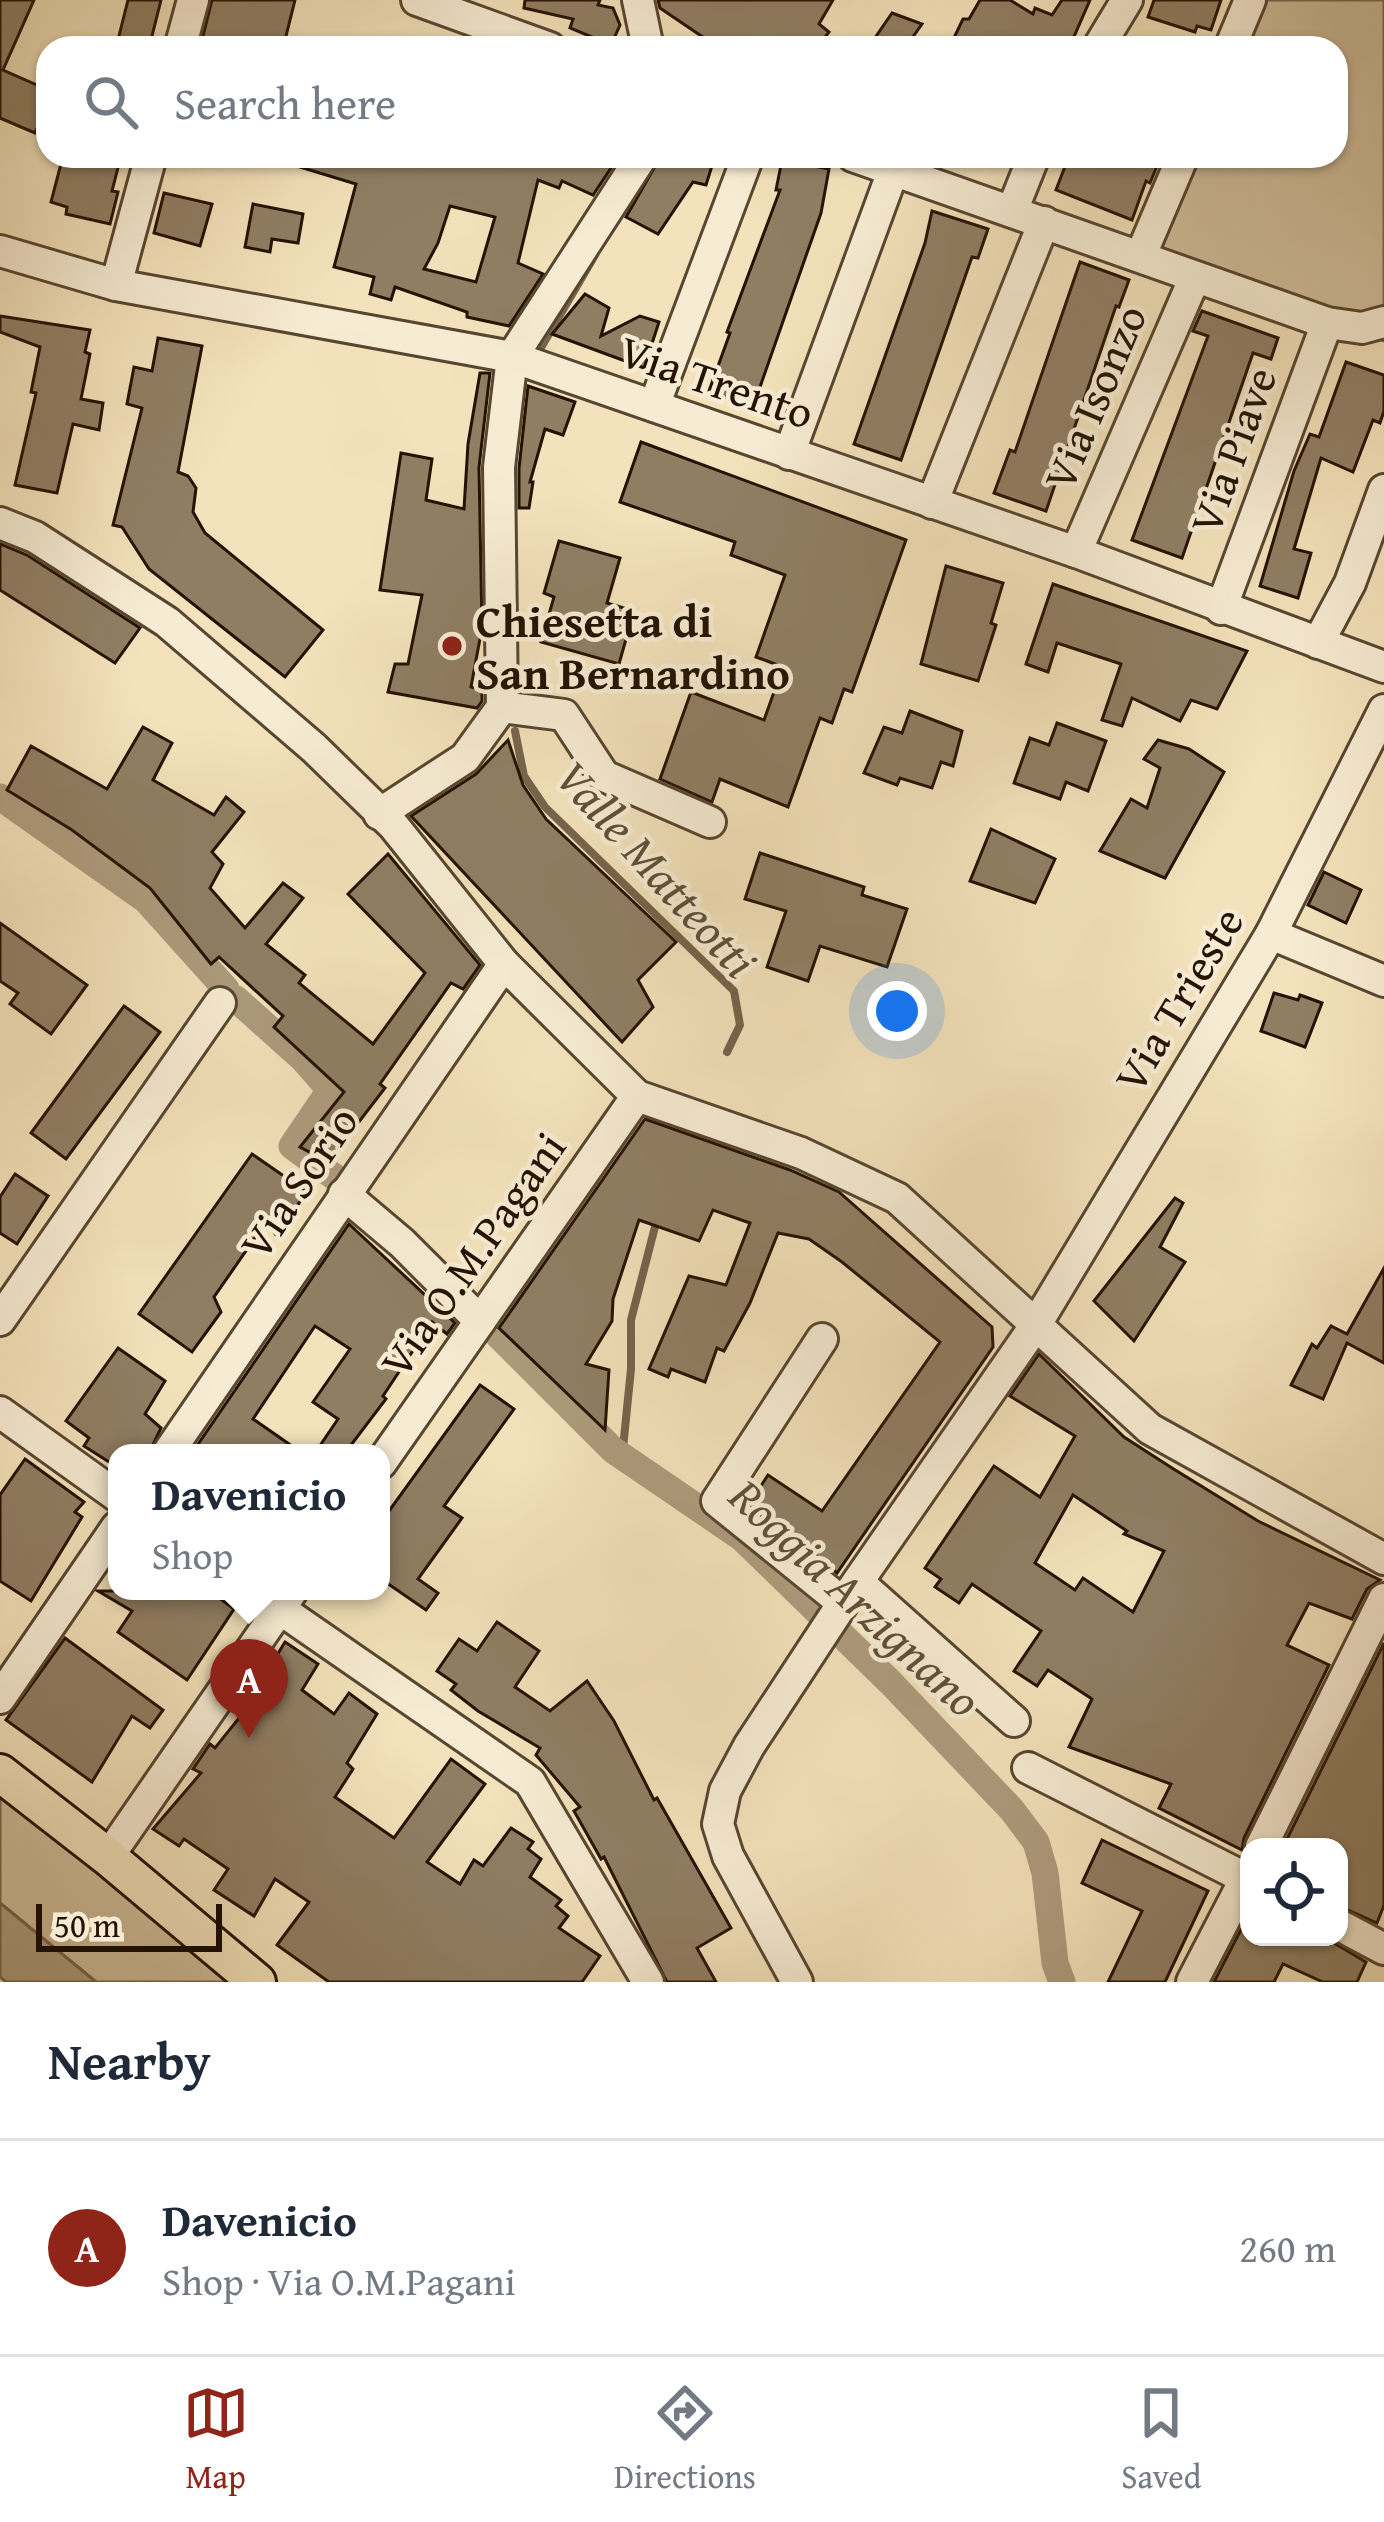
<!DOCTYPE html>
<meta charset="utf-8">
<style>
body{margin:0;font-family:"Gentium Book Plus",serif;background:#f6f6f7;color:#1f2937}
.controls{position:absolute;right:36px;bottom:36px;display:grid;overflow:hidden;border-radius:24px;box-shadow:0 3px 9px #0004}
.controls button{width:108px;height:108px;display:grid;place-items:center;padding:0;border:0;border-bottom:3px solid #e0e1e3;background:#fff;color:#1f2937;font:60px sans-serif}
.scale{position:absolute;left:36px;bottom:30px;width:186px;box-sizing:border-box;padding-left:12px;border:6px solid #241203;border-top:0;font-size:33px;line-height:42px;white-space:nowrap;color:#241203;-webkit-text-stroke:9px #f7ecd3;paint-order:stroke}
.you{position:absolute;left:897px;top:1011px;width:42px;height:42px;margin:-30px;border:9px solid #fff;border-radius:50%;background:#1a73e8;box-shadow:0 0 0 18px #1a73e833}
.badge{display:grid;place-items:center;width:78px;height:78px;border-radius:50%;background:#8f2418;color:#fff;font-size:39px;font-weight:700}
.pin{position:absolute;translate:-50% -99px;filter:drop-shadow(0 3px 6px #0008)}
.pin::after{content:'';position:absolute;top:63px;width:42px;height:36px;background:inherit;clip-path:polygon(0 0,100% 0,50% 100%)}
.popup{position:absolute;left:108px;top:1444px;width:282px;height:156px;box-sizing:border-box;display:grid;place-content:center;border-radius:24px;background:#fff;filter:drop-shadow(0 3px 9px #0005);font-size:39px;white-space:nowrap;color:#747a83}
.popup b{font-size:45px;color:#1f2937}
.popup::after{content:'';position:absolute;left:50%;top:100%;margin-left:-24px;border:24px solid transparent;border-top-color:#fff}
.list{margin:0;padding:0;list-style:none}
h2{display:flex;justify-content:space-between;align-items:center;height:156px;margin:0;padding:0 48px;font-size:51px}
h2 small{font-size:39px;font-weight:400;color:#747a83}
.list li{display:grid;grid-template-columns:78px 1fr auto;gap:36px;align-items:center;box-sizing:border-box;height:216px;padding:0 48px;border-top:3px solid #e0e1e3}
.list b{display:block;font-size:45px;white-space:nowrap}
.list p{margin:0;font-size:39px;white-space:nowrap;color:#747a83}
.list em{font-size:39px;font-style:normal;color:#747a83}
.icon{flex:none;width:66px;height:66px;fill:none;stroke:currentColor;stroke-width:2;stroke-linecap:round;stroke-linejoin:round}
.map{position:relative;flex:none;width:1384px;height:1982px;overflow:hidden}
.search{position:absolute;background:#fff;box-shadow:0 3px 9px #0004;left:36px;right:36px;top:36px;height:132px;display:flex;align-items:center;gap:30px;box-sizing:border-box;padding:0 42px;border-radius:36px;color:#747a83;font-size:45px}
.sheet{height:372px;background:#fff}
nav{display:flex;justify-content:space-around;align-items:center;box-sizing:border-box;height:168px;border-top:3px solid #e0e1e3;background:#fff;font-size:33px;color:#747a83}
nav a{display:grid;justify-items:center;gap:6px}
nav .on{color:#8f2418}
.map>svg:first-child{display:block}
.green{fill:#d0bf9c;stroke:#7a6850;stroke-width:3}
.water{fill:#ad9b7c;stroke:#76644c;stroke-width:3}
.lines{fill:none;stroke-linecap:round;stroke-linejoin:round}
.stream{stroke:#76644c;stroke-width:8}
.canal{stroke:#ad9b7c;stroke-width:27}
.building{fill:#907e63;stroke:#241203;stroke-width:3;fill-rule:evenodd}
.minor-casing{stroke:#584631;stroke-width:36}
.major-casing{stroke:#241203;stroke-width:42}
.minor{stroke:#f7ecd3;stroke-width:30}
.major{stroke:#f3e2bb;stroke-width:36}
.poi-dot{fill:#8f2418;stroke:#f7ecd3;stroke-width:4.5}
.labels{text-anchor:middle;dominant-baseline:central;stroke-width:9;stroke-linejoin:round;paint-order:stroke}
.street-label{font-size:45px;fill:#241203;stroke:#f7ecd3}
.poi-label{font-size:45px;font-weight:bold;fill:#241203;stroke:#f7ecd3;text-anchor:start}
.water-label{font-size:48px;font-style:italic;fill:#625039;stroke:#f7ecd3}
</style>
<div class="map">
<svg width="1384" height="1982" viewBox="0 0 1384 1982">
<rect width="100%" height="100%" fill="#f3e2bb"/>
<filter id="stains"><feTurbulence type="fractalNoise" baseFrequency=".00167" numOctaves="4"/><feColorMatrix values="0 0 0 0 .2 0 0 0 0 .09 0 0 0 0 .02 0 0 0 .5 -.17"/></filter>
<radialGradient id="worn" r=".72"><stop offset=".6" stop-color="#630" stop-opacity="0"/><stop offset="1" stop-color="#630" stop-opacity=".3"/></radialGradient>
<g class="green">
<polygon points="1250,0 1384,0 1384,341 1141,255 1183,156 1336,156 1336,48 1230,48"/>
<polygon points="0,1774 266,1982 96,1982 0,1903"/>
</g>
<polygon class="water" points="0,1903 96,1982 6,1982 0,1977"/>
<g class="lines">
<g class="stream">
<polyline points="542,346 595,255"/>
<polyline points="515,731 524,776 545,807 734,991 740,1025 727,1052"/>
<polyline points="623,1448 631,1369 631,1320 657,1219"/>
</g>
<g class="canal">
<polyline points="0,797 146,900 226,989"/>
<polyline points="236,999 303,1059 330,1090 292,1146 336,1178"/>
<polyline points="497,1334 613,1450 742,1538 891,1683 1012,1810 1036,1842 1045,1873 1055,1963 1062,1982"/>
</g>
</g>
<g class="building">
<polygon points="0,0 34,0 3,70 48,90 48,103 35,133 0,118"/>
<polygon points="128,0 161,0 149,48 116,48"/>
<polygon points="212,0 295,0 283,48 200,48"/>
<polygon points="525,0 600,0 598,5 613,8 620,25 611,45 570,28 573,19 524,8"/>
<polygon points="658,0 833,0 819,24 829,32 817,48 719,48 660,8"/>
<polygon points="980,0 1010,0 1033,14 1035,8 1052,15 1062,0 1090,0 1069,48 949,48 963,19 969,19"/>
<polygon points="1154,0 1221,0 1211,30 1197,26 1195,32 1148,17"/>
<polygon points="892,13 922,24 905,48 868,48"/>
<polygon points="63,156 121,156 112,191 118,192 110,224 66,214 67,207 51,202"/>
<path d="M281,156H619L593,195L562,181L559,188L538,180L518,263L543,274L509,326L467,317V312L395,287L391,300L370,294L374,277L334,267L356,184L280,161ZM450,206L495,217L476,282L424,269L438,243Z"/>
<polygon points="661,156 715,156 706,185 693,182 658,234 626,217"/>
<polygon points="1069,156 1161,156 1150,183 1146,181 1132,220 1056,190"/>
<polygon points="782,160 829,169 821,213 753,407 709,391 730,333 727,332 780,190 776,190"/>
<polygon points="164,193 212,204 200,246 154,233"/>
<polygon points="253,204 303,214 298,243 272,239 270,252 245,247"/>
<polygon points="932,211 988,229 978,258 972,257 901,460 854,444 925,243"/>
<polygon points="1080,262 1129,280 1119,307 1116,306 1046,511 994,493 1010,450 1015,452"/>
<polygon points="585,294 609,308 601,336 640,316 659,322 644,368 552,334"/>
<polygon points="1202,311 1278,338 1271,359 1253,353 1182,558 1132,540 1208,336 1193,331"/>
<polygon points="0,316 90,330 85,352 90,354 81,399 103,403 99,430 73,424 57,493 15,485 36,393 31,392 40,347 0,332"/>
<polygon points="158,338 202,346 178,472 188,476 196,488 193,512 205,533 323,630 285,677 149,569 122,527 113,525 142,408 127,404 134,367 152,371"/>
<polygon points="1346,362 1384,375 1384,411 1380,423 1373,420 1353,472 1321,458 1294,549 1311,553 1298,598 1260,586 1294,471 1310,434 1319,437"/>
<polygon points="480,373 490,373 479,467 482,628 471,687 482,690 482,701 477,708 388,692 395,664 408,664 422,595 380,590 401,453 432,459 426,500 464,509 468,444"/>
<polygon points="528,386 575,402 563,435 545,429 530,482 533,482 529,508 519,508 519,468"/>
<polygon points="641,442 906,540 852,692 844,689 832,723 820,718 788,807 720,779 712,802 660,779 691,692 764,720 783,667 756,657 785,575 731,555 735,542 620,502"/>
<polygon points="559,541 620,558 607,603 634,611 619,664 541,642 554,597 544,593"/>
<polygon points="0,544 27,555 140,628 115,663 0,590"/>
<polygon points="946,566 1003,583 991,623 996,625 978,681 921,664"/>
<polygon points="1053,584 1247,651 1217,709 1191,700 1180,721 1132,698 1122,726 1102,720 1121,664 1057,643 1048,672 1026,664"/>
<polygon points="910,711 962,731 953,766 941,762 932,788 900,778 897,785 864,773 884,727 902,733"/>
<polygon points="1057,723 1106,741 1088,791 1066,782 1060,799 1014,783 1030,738 1049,745"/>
<polygon points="143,727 172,743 153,780 214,815 226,797 244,812 212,852 223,864 210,888 245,928 283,883 303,898 266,944 305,975 299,983 373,1044 425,973 348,894 388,854 480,965 463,989 451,983 380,1084 385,1088 328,1162 300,1147 344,1092 274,1027 283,1016 219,957 211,964 150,888 72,830 7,790 31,746 107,789"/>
<polygon points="508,740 523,785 546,819 676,942 638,980 653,1007 622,1042 411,816 476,774"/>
<polygon points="1158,740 1189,749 1224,772 1165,878 1100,851 1131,799 1147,808 1160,768 1144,759"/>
<polygon points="991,829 1055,859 1035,903 970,881"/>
<polygon points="760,853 864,887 862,895 907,909 887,967 820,946 808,981 767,967 786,911 745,899"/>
<polygon points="1324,872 1361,890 1346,923 1308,905"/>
<polygon points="0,923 87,985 51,1034 10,1004 18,993 0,981"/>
<polygon points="1274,993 1298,1000 1300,995 1322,1003 1305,1047 1261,1031"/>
<polygon points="124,1006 160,1032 66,1159 31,1133"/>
<polygon points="645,1119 790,1170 839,1192 992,1327 993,1347 837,1573 750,1503 768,1475 822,1511 940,1342 842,1262 809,1239 778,1233 750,1303 724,1351 717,1348 705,1382 671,1369 668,1377 649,1369 689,1276 726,1285 750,1223 713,1210 699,1241 639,1220 613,1299 612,1321 586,1364 609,1370 605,1430 499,1328"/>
<polygon points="252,1154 307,1192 276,1235 266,1222 214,1297 221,1312 192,1352 139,1314"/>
<polygon points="15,1174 48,1196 17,1244 0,1233 0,1197"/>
<polygon points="1175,1198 1183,1203 1160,1247 1185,1262 1134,1341 1094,1301"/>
<polygon points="349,1224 455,1323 447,1334 432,1322 383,1396 386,1399 345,1453 315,1453 338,1419 313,1402 350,1349 315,1326 253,1419 302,1453 192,1453"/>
<polygon points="1384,1268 1384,1363 1347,1343 1323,1399 1291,1385 1312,1344 1317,1348 1331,1326 1347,1334"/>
<polygon points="118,1348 165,1381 145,1414 161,1428 149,1453 117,1453 117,1467 84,1446 89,1438 66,1421"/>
<path d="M1039,1354L1124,1437L1172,1468L1258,1521L1380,1580L1367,1589L1352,1619L1309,1603L1287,1645L1329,1665L1244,1838L1242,1850L1159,1808L1171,1784L1069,1747L1092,1699L1048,1670L1037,1686L1014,1671L1041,1631L972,1584L959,1603L935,1587L941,1579L925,1568L994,1466L1040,1497L1075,1436L1010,1396ZM1073,1495L1127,1531L1124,1534L1164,1551L1133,1612L1083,1578L1075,1590L1035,1563Z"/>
<polygon points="480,1385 514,1409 444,1506 462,1518 418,1579 438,1593 426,1610 381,1579 381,1522"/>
<polygon points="25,1459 84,1502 75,1512 82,1517 31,1601 0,1581 0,1495"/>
<polygon points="98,1591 210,1591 234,1609 187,1680 118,1632 132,1611"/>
<polygon points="497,1622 539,1651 515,1687 550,1711 587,1681 614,1721 654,1800 657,1798 731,1928 697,1948 716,1982 667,1982 604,1857 601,1859 574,1811 580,1807 536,1755 540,1748 478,1711 451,1690 456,1684 437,1671 459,1639 477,1651"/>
<polygon points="65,1638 163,1710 150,1728 132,1716 92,1782 6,1720"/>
<polygon points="285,1642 318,1664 302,1690 334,1714 349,1693 377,1714 347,1763 353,1769 335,1797 394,1838 451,1759 485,1784 427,1862 460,1884 474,1860 483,1866 511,1828 533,1842 528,1849 541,1859 530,1877 561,1900 556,1906 568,1916 559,1928 600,1956 582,1982 329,1982 277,1945 309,1902 275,1879 254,1916 214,1890 228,1869 184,1839 179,1846 153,1829 201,1773 193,1769 210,1744 215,1748 268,1682 263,1678"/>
<polygon points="1384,1643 1384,1905 1377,1923 1339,1906 1339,1847 1283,1847"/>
<polygon points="1102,1840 1208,1891 1165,1982 1108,1982 1142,1911 1082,1883"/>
<polygon points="1249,1914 1249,1937 1324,1937 1366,1962 1357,1982 1323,1982 1283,1964 1274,1982 1214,1982"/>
</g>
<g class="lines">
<g class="minor-casing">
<g id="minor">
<polyline points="417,0 550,48"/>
<polyline points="638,0 648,48"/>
<polyline points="180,48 193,0"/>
<polyline points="1098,48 1127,0"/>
<polyline points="1230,48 1250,0"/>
<polyline points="853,156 1327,323 1362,328 1384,322"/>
<polyline points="1012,211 1034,156"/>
<polyline points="0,251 116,285 512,357 1076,552 1384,667"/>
<polyline points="1141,255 1183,156"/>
<polyline points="116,285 151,156"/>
<polyline points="654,406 748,156"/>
<polyline points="789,454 893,171"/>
<polyline points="932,503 1044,222"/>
<polyline points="0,523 35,537 167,622 314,748 393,825 504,964 637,1096 801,1153 897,1198 1150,1429 1384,1559"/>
<polyline points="1076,552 1195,277"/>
<polyline points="1221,609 1327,323"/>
<polyline points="1318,643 1350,583 1384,490"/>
<polyline points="502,707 564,715 604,776 710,822"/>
<polyline points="379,814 465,758 502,707 499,467 512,357 642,156"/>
<polyline points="1271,934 1384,981"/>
<polyline points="344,1194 402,1243 480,1321"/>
<polyline points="0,1320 220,1003"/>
<polyline points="822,1339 717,1501 843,1603"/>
<polyline points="0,1412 117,1496"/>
<polyline points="168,1453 504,964"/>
<polyline points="381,1463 637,1096"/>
<polyline points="858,1582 1014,1721"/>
<polyline points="254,1591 530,1782 648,1982"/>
<polyline points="0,1698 117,1527"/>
<polyline points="1028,1768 1249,1880"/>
<polyline points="1261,1847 1384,1599"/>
<polyline points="108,1857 292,1591"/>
<polyline points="1339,1925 1384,1949"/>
<polyline points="797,1982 728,1856 718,1824 725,1791 749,1746 843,1603 1035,1326 1271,934 1384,710"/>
<polyline points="1192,1982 1249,1872"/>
</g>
</g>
<g class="major-casing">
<polyline id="major" points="0,1773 108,1857 257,1982"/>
</g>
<use href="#minor" class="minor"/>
<use href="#major" class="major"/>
</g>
<circle class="poi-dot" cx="452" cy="646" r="12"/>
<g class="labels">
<g class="street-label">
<text transform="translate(717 381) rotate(19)">Via Trento</text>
<text transform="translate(1094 397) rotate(-67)">Via Isonzo</text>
<text transform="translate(1232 450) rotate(-70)">Via Piave</text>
<text transform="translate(1178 999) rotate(-59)">Via Trieste</text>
<text transform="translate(298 1182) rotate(-56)">Via Sorio</text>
<text transform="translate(472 1254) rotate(-55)">Via O.M.Pagani</text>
</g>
<g class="poi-label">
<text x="476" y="620">Chiesetta di<tspan x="476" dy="52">San Bernardino</tspan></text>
</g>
<g class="water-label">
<text transform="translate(657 868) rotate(48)">Valle Matteotti</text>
<text transform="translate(856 1597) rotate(43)">Roggia Arzignano</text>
</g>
</g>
<rect width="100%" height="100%" filter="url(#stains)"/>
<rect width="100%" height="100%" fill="url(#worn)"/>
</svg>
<div class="controls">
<button><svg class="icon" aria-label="locate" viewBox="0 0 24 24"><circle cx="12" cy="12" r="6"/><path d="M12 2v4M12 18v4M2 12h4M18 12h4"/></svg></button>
</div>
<div class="scale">50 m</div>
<div class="you"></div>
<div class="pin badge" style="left:249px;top:1738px">A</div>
<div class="popup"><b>Davenicio</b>Shop</div>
<div class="search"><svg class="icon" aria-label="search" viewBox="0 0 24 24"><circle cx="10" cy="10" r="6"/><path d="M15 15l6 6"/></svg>Search here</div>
</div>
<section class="sheet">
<h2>Nearby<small></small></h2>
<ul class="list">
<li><span class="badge">A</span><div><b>Davenicio</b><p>Shop · Via O.M.Pagani</p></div><em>260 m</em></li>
</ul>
</section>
<nav>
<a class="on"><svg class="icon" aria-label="map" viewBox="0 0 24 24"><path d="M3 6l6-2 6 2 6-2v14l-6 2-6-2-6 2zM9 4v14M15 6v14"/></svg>Map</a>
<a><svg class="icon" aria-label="directions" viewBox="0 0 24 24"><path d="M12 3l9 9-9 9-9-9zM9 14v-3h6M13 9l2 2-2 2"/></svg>Directions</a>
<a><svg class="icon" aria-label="saved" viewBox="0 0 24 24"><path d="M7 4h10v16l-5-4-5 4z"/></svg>Saved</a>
</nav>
